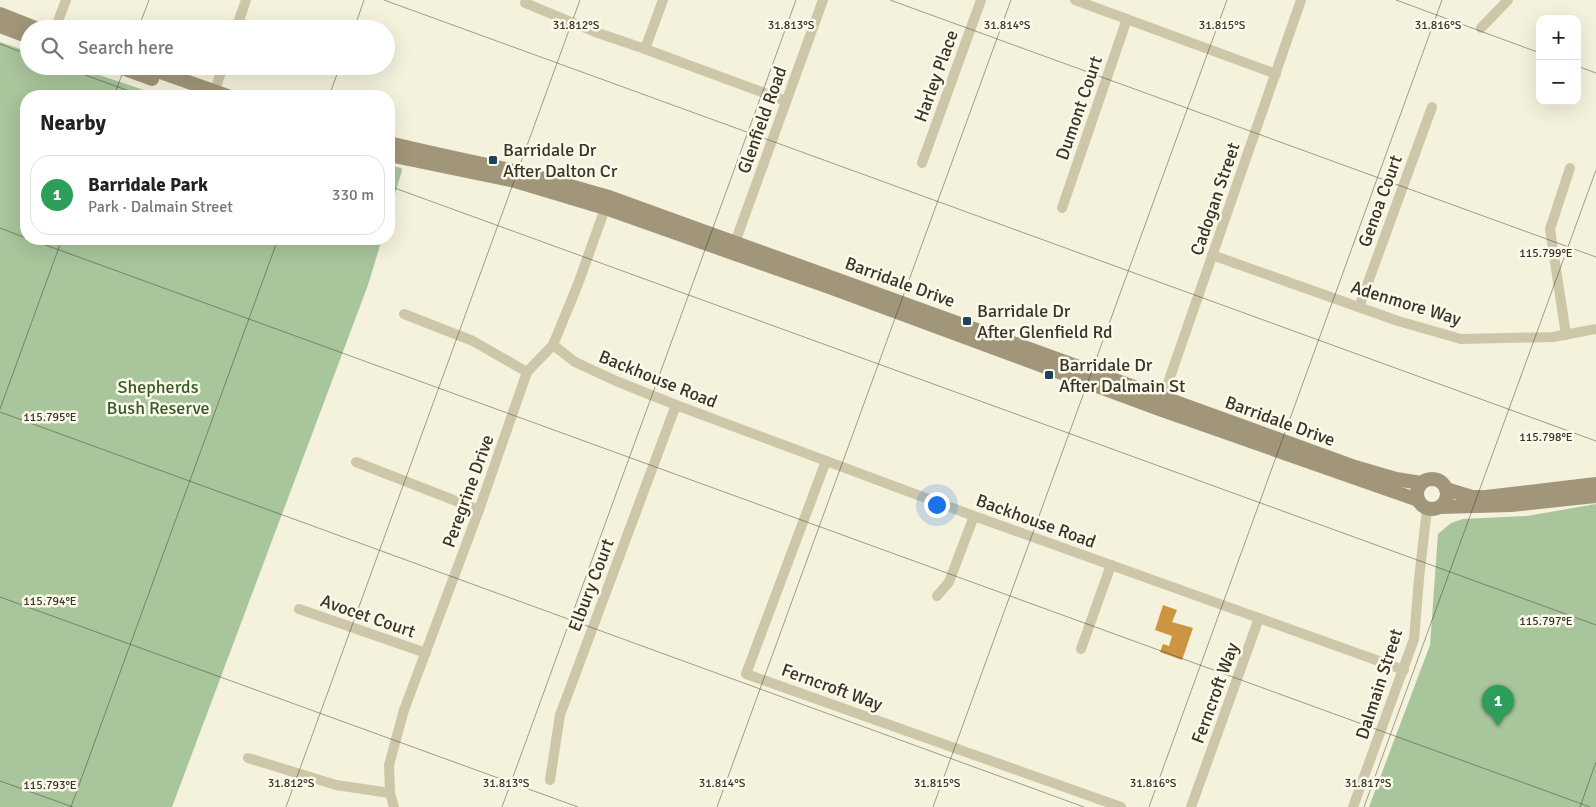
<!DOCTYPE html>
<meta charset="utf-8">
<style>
body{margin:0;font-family:Signika,sans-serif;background:#f6f6f6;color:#222}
.controls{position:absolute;right:15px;top:15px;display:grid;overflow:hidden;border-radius:10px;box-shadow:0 5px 20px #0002}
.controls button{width:45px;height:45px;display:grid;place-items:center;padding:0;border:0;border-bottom:1px solid #e0e0e0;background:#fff;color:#222;font:25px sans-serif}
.you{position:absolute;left:936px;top:504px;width:18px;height:18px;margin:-12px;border:4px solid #fff;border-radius:50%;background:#1a73e8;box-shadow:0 0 0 8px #1a73e833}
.badge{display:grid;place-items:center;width:32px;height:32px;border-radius:50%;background:#b45309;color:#fff;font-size:16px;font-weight:700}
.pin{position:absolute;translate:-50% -41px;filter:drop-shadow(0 1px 2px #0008)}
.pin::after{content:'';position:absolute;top:26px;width:18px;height:15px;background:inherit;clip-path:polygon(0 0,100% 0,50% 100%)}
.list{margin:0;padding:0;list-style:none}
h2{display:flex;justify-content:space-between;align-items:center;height:65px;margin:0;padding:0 20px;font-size:21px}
h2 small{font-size:16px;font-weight:400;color:#767676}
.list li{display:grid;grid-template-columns:32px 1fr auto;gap:15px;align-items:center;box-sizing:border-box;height:80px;margin:0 10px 10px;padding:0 10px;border:1px solid #e0e0e0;border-radius:20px}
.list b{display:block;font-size:19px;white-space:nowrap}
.list p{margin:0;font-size:16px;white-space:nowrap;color:#767676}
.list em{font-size:16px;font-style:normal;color:#767676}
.icon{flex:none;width:28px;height:28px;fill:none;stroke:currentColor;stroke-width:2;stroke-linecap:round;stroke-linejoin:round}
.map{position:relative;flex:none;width:1596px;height:807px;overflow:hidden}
.search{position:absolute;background:#fff;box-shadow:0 5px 20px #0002;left:20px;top:20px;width:375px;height:55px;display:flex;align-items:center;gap:12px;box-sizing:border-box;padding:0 18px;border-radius:28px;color:#767676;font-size:19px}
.panel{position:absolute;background:#fff;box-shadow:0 5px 20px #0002;left:20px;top:90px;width:375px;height:155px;border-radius:20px}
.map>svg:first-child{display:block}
.green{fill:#a9c59c}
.building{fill:#cd9442}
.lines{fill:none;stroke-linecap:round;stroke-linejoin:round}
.street{stroke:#cdc6a8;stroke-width:10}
.secondary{stroke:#a19679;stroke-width:14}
.ticks{fill:none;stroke:#3a3429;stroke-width:1;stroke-opacity:0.45}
.poi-dot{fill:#1b435e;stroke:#fbf9ea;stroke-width:2}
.labels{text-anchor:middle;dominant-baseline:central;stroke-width:5;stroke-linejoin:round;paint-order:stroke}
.street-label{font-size:18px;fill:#3a3429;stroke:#fbf9ea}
.poi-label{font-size:18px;fill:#3a3429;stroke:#fbf9ea;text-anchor:start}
.park-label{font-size:18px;fill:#385a2b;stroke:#fbf9ea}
.ticks-label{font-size:12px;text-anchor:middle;fill:#3a3429;stroke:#fbf9ea;stroke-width:5;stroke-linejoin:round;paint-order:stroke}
</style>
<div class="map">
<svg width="1596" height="807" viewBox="0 0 1596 807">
<rect width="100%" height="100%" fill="#f4f1dd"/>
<g class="green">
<polygon points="0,42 29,52 29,66 72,66 162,96 26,96 26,239 382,239 368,285 172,807 0,807"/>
<polygon points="389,165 401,168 402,170 389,215"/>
<polygon points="1596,504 1596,807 1369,807 1430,645 1438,534 1451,523 1463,519 1527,516"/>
</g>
<polygon class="building" points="1163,605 1177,610 1172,622 1193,628 1182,660 1160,652 1163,644 1169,646 1172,636 1155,630"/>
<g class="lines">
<g class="street">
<polyline points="663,0 645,49 786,101"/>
<polyline points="1075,0 1276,74"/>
<polyline points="525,3 595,32 645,49"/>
<polyline points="1481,28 1508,0"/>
<polyline points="55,29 66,0"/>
<polyline points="236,29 246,0"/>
<polyline points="213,96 223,66"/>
<polyline points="922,163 981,0"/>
<polyline points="1062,208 1127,19"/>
<polyline points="733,248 823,0"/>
<polyline points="1212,255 1398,321 1461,339 1553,337 1596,329"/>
<polyline points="1359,307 1432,107"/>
<polyline points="404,314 473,341 527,372"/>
<polyline points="1566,335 1550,229 1570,168"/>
<polyline points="553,345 575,362 616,381 676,405 974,516 1404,670"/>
<polyline points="1161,403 1301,0"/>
<polyline points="826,461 746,674 1121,807"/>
<polyline points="356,462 479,510"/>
<polyline points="937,596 949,582 974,516"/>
<polyline points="299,609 426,653"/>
<polyline points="1081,649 1111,565"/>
<polyline points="248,758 336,785 390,793"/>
<polyline points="550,780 560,715 676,405"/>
<polyline points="394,807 390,793 389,765 404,710 479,510 527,372 553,345 578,284 607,203"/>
<polyline points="1191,807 1259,618"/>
<polyline points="1353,807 1414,639 1419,579 1427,509"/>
</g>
<g class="secondary">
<polyline points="0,14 38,29"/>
<polyline points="0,26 29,37"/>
<polyline points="117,66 152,79"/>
<polyline points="143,66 228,96"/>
<path d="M389,143C426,152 464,160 501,168C538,176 573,187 609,197L1355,467L1396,479L1421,483"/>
<polyline points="389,155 515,181 605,208 829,287 1159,409 1418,500"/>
<circle cx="1432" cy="494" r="15"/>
<polyline points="1446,489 1472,497 1486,497 1596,484"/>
<polyline points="1440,507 1511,505 1596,496"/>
</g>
</g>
<path class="ticks" d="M384,0L1596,441M890,0L1596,257M1396,0L1540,53M138,29L149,0M354,29L364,0M0,44L29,55M60,66L143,96M1577,66L1596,73M114,96L125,66M329,96L340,66M389,186L1596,625M0,228L26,238M29,239L1590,807M0,409L62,239M0,412L1084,807M0,597L578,807M0,781L73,807M71,807L278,239M286,807L580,0M502,807L796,0M717,807L1011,0M933,807L1227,0M1149,807L1442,0M1364,807L1596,170M1580,807L1596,762"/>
<g class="poi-dot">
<rect x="488" y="155" width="10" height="10" rx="2.5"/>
<rect x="962" y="316" width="10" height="10" rx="2.5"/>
<rect x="1044" y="370" width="10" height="10" rx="2.5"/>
</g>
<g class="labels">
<g class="street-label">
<text transform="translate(936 76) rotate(-70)">Harley Place</text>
<text transform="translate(1079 108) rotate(-71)">Dumont Court</text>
<text transform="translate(762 120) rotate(-70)">Glenfield Road</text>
<text transform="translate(1215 199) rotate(-71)">Cadogan Street</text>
<text transform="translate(1380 201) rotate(-70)">Genoa Court</text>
<text transform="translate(900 282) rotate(20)">Barridale Drive</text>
<text transform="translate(1406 303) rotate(17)">Adenmore Way</text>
<text transform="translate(658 379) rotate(22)">Backhouse Road</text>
<text transform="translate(1280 421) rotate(20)">Barridale Drive</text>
<text transform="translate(468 491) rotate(-70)">Peregrine Drive</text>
<text transform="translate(1036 521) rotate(20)">Backhouse Road</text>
<text transform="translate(591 585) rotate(-69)">Elbury Court</text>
<text transform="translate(368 616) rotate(19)">Avocet Court</text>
<text transform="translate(1379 684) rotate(-72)">Dalmain Street</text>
<text transform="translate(832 687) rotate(20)">Ferncroft Way</text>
<text transform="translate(1215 693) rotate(-70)">Ferncroft Way</text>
</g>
<g class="poi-label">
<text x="503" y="150">Barridale Dr<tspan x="503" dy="21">After Dalton Cr</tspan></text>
<text x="977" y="311">Barridale Dr<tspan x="977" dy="21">After Glenfield Rd</tspan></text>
<text x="1059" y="365">Barridale Dr<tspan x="1059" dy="21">After Dalmain St</tspan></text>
</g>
<g class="park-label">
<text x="158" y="387">Shepherds<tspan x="158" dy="21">Bush Reserve</tspan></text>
</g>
</g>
<g class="ticks-label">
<text x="576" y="29">31.812°S</text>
<text x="791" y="29">31.813°S</text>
<text x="1007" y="29">31.814°S</text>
<text x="1222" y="29">31.815°S</text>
<text x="1438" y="29">31.816°S</text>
<text x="1546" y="257">115.799°E</text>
<text x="50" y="421">115.795°E</text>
<text x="1546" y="441">115.798°E</text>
<text x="50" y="605">115.794°E</text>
<text x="1546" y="625">115.797°E</text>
<text x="291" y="787">31.812°S</text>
<text x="506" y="787">31.813°S</text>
<text x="722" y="787">31.814°S</text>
<text x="937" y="787">31.815°S</text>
<text x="1153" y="787">31.816°S</text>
<text x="1368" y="787">31.817°S</text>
<text x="50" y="789">115.793°E</text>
</g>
</svg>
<div class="controls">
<button>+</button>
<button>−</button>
</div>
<div class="you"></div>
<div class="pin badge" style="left:1498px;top:726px;background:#2e9e5b">1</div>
<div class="search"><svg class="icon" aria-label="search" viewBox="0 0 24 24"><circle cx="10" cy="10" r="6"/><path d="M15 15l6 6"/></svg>Search here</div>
<section class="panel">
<h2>Nearby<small></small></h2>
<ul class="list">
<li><span class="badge" style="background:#2e9e5b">1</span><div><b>Barridale Park</b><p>Park · Dalmain Street</p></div><em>330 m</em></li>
</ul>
</section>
</div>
